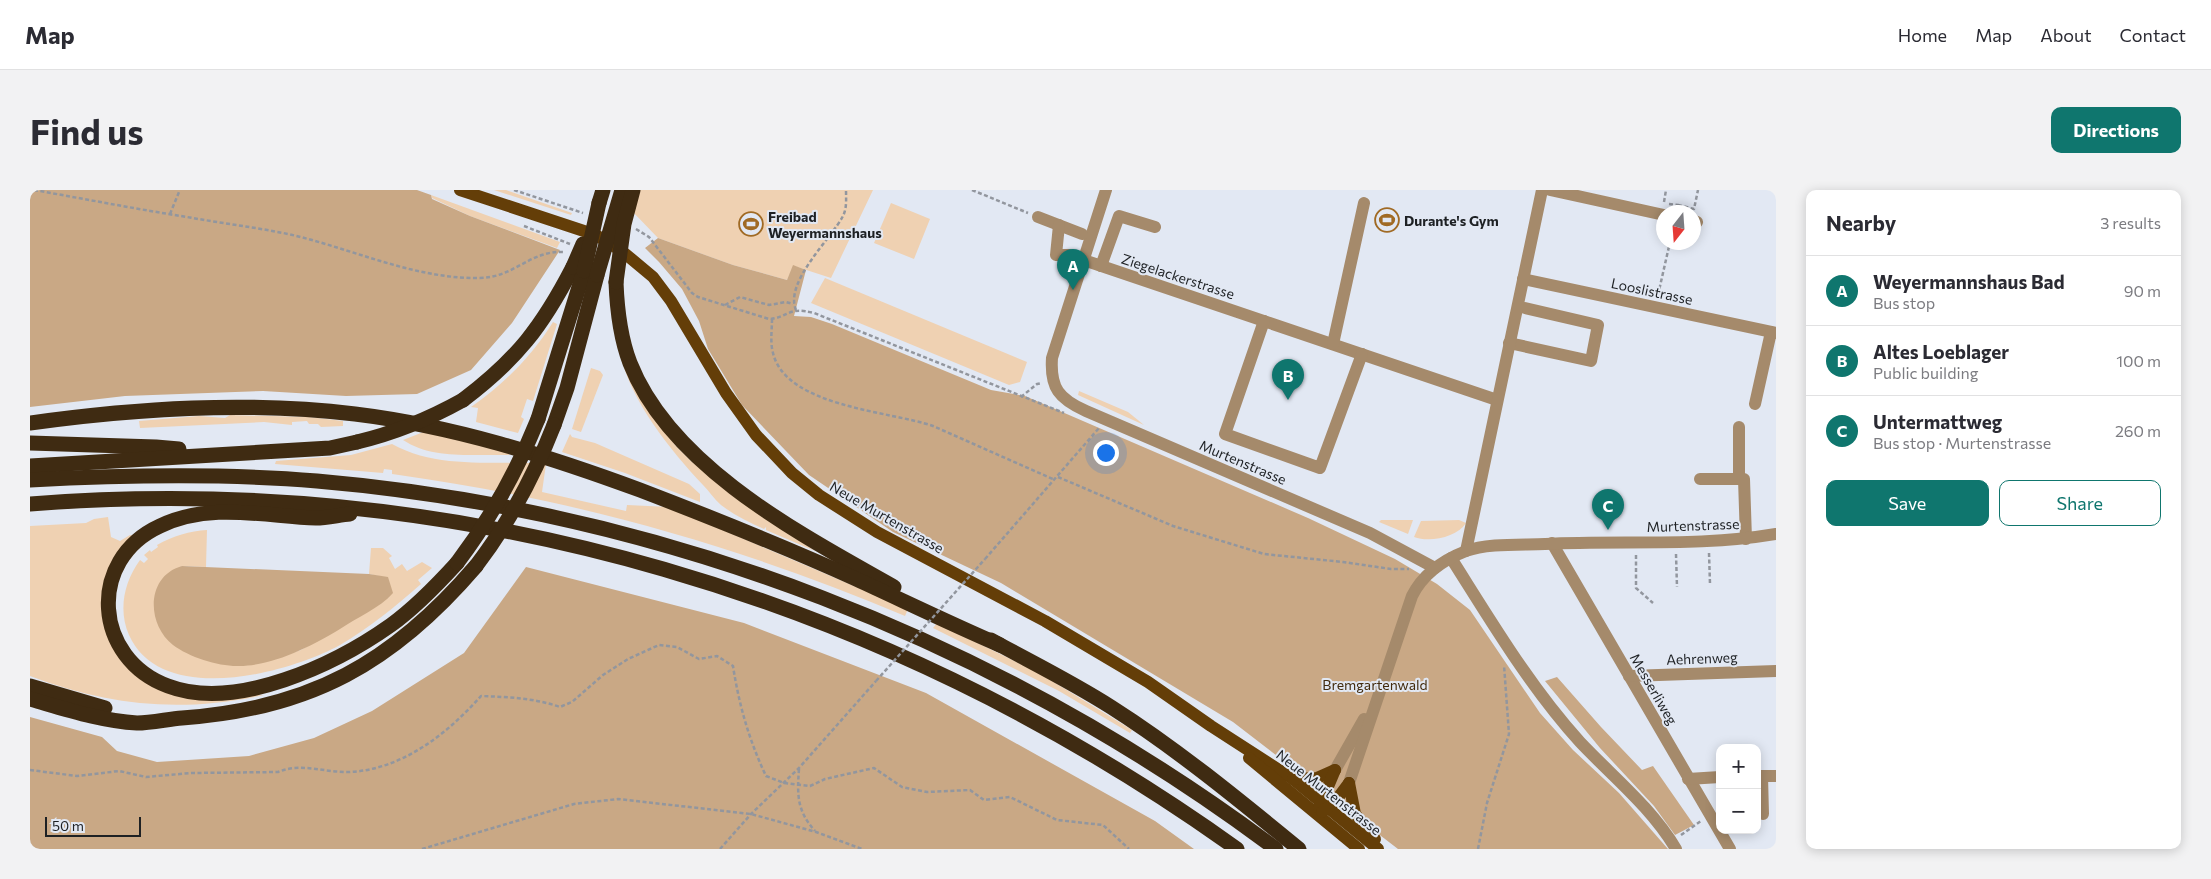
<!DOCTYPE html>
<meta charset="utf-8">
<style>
body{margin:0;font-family:Commissioner,sans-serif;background:#f2f2f3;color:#2b2b33}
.controls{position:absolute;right:15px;bottom:15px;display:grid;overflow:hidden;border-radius:10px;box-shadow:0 2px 12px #0003}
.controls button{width:45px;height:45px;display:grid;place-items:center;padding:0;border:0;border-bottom:1px solid #e1e1e2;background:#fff;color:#2b2b33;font:25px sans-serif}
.compass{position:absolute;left:1626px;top:15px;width:45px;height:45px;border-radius:50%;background:#fff;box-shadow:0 2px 12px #0003;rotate:197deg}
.scale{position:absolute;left:15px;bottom:12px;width:96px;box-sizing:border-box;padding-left:5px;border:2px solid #1e2124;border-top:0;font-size:14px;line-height:18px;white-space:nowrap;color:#1e2124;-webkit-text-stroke:4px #e2e8f3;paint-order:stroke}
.you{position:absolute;left:1075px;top:262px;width:18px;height:18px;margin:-12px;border:4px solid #fff;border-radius:50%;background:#1a73e8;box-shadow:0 0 0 8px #1a73e833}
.badge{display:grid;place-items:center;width:32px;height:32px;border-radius:50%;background:#0f766e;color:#fff;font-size:16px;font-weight:700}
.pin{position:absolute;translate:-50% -41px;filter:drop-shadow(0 1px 2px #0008)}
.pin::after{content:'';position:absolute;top:26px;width:18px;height:15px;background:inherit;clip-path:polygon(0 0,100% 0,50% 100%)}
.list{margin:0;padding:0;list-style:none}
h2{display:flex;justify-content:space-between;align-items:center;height:65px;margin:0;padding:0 20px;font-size:21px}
h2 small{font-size:16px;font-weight:400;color:#7c7c81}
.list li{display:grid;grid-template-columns:32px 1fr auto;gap:15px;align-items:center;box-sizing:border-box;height:70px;padding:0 20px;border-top:1px solid #e1e1e2}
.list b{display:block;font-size:19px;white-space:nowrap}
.list p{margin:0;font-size:16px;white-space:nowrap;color:#7c7c81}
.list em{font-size:16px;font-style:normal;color:#7c7c81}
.actions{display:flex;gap:10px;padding:15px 20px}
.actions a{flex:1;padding:11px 0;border:1px solid #0f766e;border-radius:10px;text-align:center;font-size:18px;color:#0f766e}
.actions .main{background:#0f766e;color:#fff}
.map{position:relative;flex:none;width:1746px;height:659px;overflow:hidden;border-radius:10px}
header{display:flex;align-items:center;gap:30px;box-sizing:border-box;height:70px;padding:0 25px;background:#fff;border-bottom:1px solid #e1e1e2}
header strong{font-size:24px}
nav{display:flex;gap:28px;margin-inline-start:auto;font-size:18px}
.intro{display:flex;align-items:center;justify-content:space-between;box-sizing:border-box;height:120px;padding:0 30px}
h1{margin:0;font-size:35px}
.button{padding:12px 22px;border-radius:10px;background:#0f766e;color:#fff;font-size:18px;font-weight:700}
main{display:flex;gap:30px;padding:0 30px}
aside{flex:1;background:#fff;border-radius:10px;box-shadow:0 2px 12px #0003}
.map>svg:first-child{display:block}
.green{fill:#efd1b2}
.forest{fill:#c9a885}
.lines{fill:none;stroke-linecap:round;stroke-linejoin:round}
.path{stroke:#92969e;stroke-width:2.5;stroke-dasharray:4 2.5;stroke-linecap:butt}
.minor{stroke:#a58a6b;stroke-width:12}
.major{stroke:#643e08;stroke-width:12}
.highway{stroke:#3f2b12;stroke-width:15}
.path-bridge{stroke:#92969e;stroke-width:2.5;stroke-dasharray:4 2.5;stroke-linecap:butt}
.highway-bridge{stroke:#3f2b12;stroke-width:15}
.labels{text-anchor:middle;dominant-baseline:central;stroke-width:4;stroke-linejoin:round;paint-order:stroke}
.poi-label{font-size:14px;font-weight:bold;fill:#1e2124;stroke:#e2e8f3;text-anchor:start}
.street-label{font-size:14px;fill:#1e2124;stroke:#e2e8f3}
.park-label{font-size:14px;fill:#422b0e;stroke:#e2e8f3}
</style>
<header>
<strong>Map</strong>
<nav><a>Home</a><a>Map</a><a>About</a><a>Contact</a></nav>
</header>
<div class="intro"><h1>Find us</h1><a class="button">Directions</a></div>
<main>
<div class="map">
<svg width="1746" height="659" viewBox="0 0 1746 659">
<rect width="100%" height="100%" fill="#e2e8f3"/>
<g class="green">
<polygon points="464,0 476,0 542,23 541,25"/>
<polygon points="607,0 843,0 801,88 764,76 757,90 703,75 628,48 601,20"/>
<polygon points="401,5 530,52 527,58 440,26 402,8"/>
<polygon points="861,13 900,29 884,69 844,53"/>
<polygon points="795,88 997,172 990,192 979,195 781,113"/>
<path d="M523,132L527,134L503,211L497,209L491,227L494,229L488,243L446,232L448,218L441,217C474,194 502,166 523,132Z"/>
<path d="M590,163L604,198L645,255L661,271L699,303L785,361L736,340V337L734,339C718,332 704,325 691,315C684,309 679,301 673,295C640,260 600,210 590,163Z"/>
<polygon points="561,178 570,181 573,185 551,242 542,239"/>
<polygon points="1049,201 1098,222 1114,235 1048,205"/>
<polygon points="200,225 279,227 313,231 313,236 291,237 288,234 279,234 277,231 262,232 262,235 234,232 110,238 109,231 169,226 195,228"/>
<path d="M396,241L480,262L479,265C444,264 403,270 373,250Z"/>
<polygon points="540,244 542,247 565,253 659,294 670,304 670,312 595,283 532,262"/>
<path d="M362,254C409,280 464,270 516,274L512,302L596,321L597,315L639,317L878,419L875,426C709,356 547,310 369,285L362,284V280L354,279L353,283L245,274L246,271L321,265Z"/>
<path d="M78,327L81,347L90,351L100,345L103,346L72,425L79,449L92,472L115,492L137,503L234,505C151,523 79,516 0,486V336L56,333L64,329Z"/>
<polygon points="1351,330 1383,330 1378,344 1349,332"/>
<path d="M1429,330L1436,333C1427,347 1400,353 1384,347L1391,331Z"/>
<path d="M177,340L176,377L152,376C127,400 121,396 127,432L208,476L230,473L271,460L359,407L358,388L339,384L341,358H353L362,366L359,368L365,379L372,374L377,381L392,372L402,378L388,390L391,394C365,417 339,438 310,455C257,484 131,517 99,445C88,420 94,392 110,370L114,373L118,369L114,365L120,360L121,362L128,357L127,355C143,346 160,341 177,340Z"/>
<polygon points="907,433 1009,483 1102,540 1100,543 1029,501 903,438"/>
</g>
<g class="forest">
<polygon points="0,0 387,0 401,5 402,9 440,26 530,60 482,133 441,180 387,204 316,206 233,201 95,206 0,217"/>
<polygon points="628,48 703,75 757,90 763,75 776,80 764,126 781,127 802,134 961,200 995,206 1278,328 1365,369 1407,394 1440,420 1510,523 1543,560 1589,603 1638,659 1368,659 1203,532 971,393 863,342 779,285 712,215 678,159 669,131 652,99 629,72 615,58"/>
<path d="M152,376L339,384L358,387L363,403C350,418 326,428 310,439C282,456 241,477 207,476C187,476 159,467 143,455C116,434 116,386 152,376Z"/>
<polygon points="496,377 714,433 896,503 1125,631 1164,659 0,659 0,527 72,547 87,561 127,572 219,566 284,548 342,521 434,463"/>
<polygon points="1527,487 1571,537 1612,580 1623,576 1664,635 1645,645 1624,616 1570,558 1515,491"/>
</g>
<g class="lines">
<g class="path">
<path d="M4,0C55,9 106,19 157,27C190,33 224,37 258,44C321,58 383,89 449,88C484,88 500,60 534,62"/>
<polyline points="484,0 553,23"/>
<polyline points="942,0 998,23"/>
<polyline points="1634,12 1636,0"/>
<polyline points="1639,14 1648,15 1646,21"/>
<polyline points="1648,15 1664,19 1668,0"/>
<polyline points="140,24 149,2"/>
<polyline points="494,36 540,54"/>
<path d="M606,39L619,47L662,103L668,107L739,129C758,128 757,116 784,123L1034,223"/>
<polyline points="1628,105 1640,52"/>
<polyline points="695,115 710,107 739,115 756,112 763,114"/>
<path d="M766,120C754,92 801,49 813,26C817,18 816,9 816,0"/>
<path d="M742,129C742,140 740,152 743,163C756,217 860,221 903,236L1025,290"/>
<polyline points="991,207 1007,194 1012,193"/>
<polyline points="1028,287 1143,336 1234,364 1313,372 1361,379 1379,379"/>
<polyline points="1679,363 1680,394"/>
<polyline points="1646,364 1647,397"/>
<polyline points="1606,365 1606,398 1623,413"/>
<polyline points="955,369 1069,238"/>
<path d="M769,579C767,605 767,621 785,641"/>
<path d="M0,580L47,586L89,581L116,587L161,583L248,582C272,572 295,583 320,582C373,579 417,544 451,506C478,507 504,508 530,517L542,512L573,485L598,469L629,455L647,457L669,469L687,466L703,476C709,515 719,550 736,586L754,593L780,596L795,589L844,578L872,597L897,602L940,600L954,610L980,607L1027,630L1073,635L1099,659"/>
<polyline points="1651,645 1671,631"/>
<polyline points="392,659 544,614 588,609 721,624 786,642 832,659"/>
<polyline points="690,659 721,624 769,578 846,491"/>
<polyline points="1448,659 1457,613 1479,544 1474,475"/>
</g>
<g class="minor">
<path d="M1076,0L1022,168C1020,198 1029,209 1056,221L1340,343L1405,378"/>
<polyline points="1520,0 1634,25"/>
<polyline points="1008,27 1052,44"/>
<polyline points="1664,31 1667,32"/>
<polyline points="1029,35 1026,65 1039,65 1467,210"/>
<polyline points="1071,76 1089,26 1125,37"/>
<polyline points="1493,89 1746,143"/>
<polyline points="1234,131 1195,244 1290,278 1332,164"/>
<polyline points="1479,153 1561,171 1568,135 1495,118"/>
<polyline points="1303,154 1334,13"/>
<polyline points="1725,214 1741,142"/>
<polyline points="1709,237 1709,289"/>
<polyline points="1670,289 1714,289 1716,349"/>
<polyline points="1522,353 1700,659"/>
<polyline points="1436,361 1512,0"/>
<path d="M1421,368C1461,431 1500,497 1550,552C1583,587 1621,617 1646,659"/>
<polyline points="1599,486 1746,481"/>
<polyline points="1305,580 1334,529"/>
<polyline points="1727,586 1746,586"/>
<polyline points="1732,586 1733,624"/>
<polyline points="1658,589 1690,587"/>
<path d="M1319,593L1382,406C1393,384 1413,370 1436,361C1457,353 1492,355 1515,354C1591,350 1670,357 1746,344"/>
</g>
<g class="major">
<polyline points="430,0 566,45 593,62 623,87 641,111 696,203 726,245 762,283 789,305 847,342 1015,431 1118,492 1181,536 1263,589 1348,659"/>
<polyline points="1219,568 1329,659"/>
<polyline points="1263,589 1287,588 1305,580"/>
<polyline points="1319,593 1325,624 1345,649"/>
<polyline points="1289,618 1305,580"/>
<polyline points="1292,622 1304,613 1319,593"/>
</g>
<g class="highway">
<polyline points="569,13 573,0"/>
<path d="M586,92C587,119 590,147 600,173C641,277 772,345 864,397"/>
<path d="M433,210C487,169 512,137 543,77"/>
<polyline points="508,229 554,81"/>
<path d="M0,233C108,218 217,211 325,224C423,236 518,266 610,300C683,328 755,357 826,389C874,411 921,434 970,455"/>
<polyline points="524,235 537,198 567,85"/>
<polyline points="0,253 126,257 149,259"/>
<polyline points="0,276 300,258 327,252"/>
<path d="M0,290C96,285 191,283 287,291C635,321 967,450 1246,659"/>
<path d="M0,314C433,280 855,407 1207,659"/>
<path d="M320,324C309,325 297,328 286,328C234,326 180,312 130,336C56,370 64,469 138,496C206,522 306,474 361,435C386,417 407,395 427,373"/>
<path d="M961,450C1001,472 1042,492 1081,517C1147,559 1209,610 1269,659"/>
<polyline points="0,496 75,518"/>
<path d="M0,509C35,519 71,531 107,533C122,533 138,529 152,528C280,519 363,473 446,376"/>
</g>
<polyline class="path-bridge" points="846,491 955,369"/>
<g class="highway-bridge">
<polyline points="543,77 553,54"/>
<polyline points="554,81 569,13"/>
<polyline points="567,85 592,0"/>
<polyline points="586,92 594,34 603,0"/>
<path d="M327,252C365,243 399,229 433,210"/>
<path d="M427,373C461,328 487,281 508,229"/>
<path d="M446,376C479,333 504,286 524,235"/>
</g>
</g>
<defs>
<g id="stadium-ring" transform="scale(1.25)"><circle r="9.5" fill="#e2e8f3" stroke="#a06a24" stroke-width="1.5"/><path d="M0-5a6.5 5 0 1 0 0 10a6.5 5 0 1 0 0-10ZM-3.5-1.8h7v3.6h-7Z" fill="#a06a24"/></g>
</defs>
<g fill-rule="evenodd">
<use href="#stadium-ring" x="1357" y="30"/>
<use href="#stadium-ring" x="721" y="34"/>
</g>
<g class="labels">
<g class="poi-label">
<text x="738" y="26">Freibad<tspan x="738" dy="16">Weyermannshaus</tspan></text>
<text x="1374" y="30">Durante's Gym</text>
</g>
<g class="street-label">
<text transform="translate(1148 86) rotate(18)">Ziegelackerstrasse</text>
<text transform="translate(1622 101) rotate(12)">Looslistrasse</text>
<text transform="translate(1213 272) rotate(23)">Murtenstrasse</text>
<text transform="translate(857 327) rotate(30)">Neue Murtenstrasse</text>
<text transform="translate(1663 335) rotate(-2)">Murtenstrasse</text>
<text transform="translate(1672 468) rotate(-2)">Aehrenweg</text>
<text transform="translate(1624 499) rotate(60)">Messerliweg</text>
<text transform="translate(1299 602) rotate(38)">Neue Murtenstrasse</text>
</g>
<g class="park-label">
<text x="1345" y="494">Bremgartenwald</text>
</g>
</g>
</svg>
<div class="controls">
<button>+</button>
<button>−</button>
</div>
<svg class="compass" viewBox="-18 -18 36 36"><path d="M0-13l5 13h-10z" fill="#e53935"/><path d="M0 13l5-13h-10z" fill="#7c7c81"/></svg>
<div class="scale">50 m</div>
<div class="you"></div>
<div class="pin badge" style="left:1043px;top:100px">A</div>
<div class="pin badge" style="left:1258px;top:210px">B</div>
<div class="pin badge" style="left:1578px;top:340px">C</div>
</div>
<aside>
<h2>Nearby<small>3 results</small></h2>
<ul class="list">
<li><span class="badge">A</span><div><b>Weyermannshaus Bad</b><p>Bus stop</p></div><em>90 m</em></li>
<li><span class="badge">B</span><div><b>Altes Loeblager</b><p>Public building</p></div><em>100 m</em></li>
<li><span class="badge">C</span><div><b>Untermattweg</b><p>Bus stop · Murtenstrasse</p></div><em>260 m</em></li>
</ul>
<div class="actions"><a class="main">Save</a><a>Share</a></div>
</aside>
</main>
